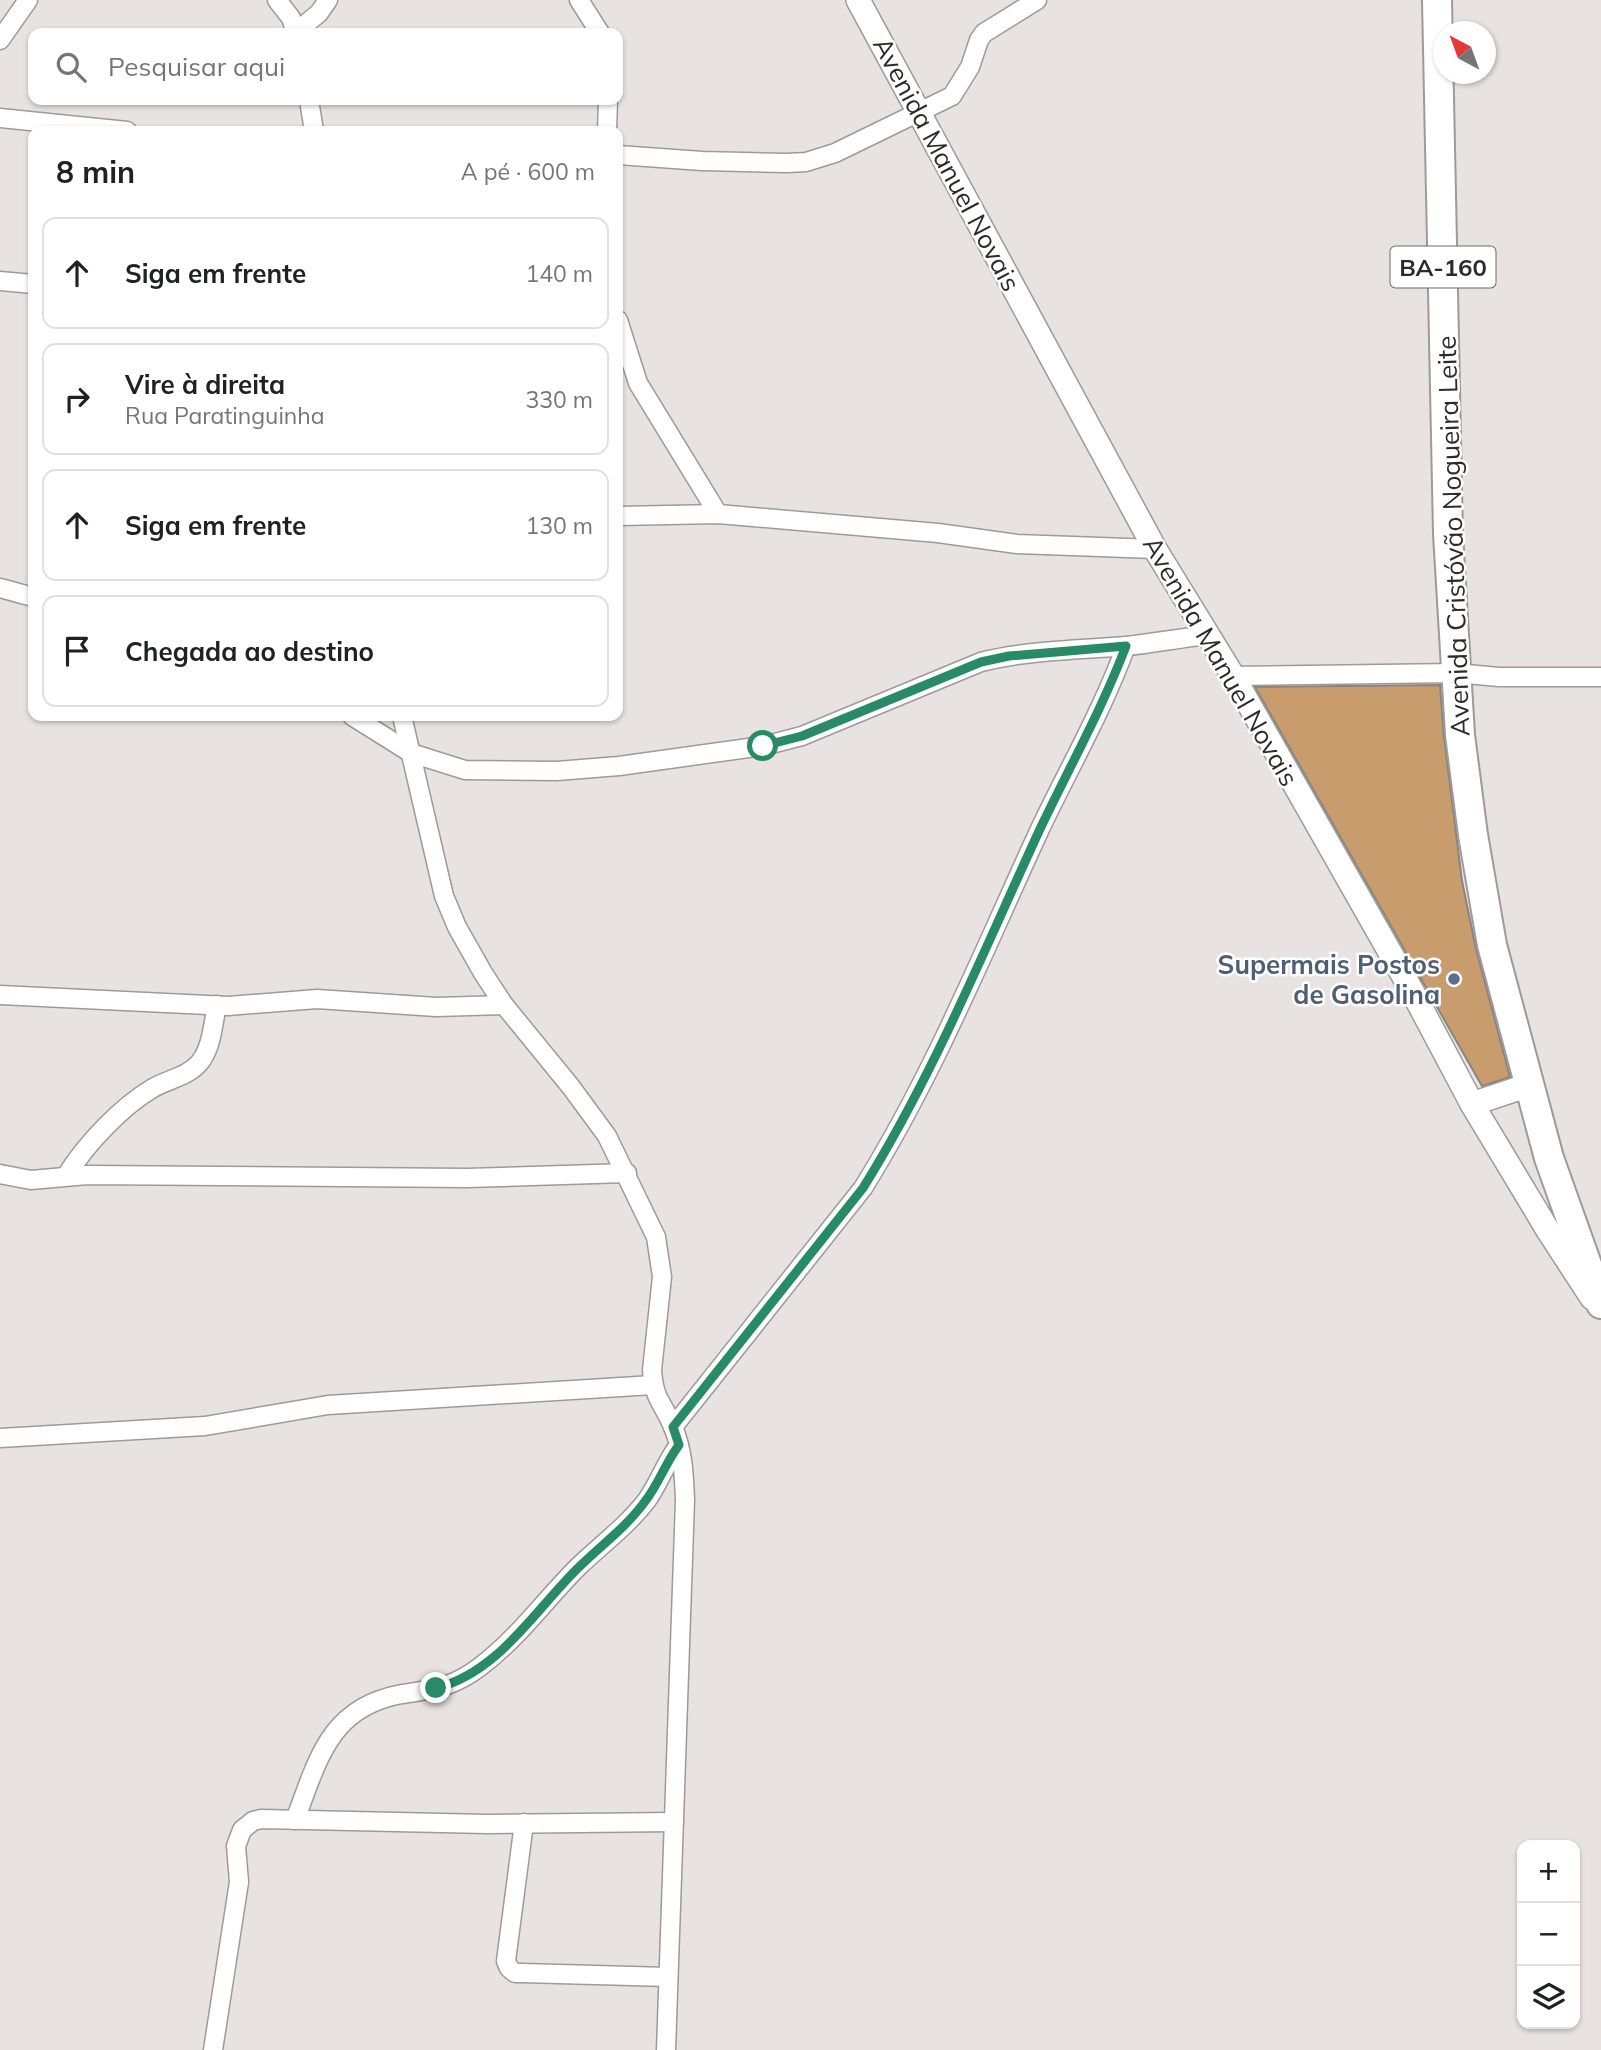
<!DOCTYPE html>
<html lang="pt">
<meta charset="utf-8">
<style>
body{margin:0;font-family:Mulish,sans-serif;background:#f6f6f6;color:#202124}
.controls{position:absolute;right:21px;bottom:21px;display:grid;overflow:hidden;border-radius:14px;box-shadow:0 2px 5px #0004}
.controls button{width:63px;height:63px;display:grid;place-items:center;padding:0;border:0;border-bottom:2px solid #e0e0e0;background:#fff;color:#202124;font:35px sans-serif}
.compass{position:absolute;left:1433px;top:21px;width:63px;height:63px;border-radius:50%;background:#fff;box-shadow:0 2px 5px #0004;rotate:319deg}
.stop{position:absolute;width:21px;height:21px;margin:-16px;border:5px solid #298b65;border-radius:50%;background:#fff}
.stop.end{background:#298b65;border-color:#fff;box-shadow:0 2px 7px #0008}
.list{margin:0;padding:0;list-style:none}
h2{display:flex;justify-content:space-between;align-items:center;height:91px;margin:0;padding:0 28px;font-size:30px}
h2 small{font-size:23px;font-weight:400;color:#757577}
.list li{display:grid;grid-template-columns:46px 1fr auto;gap:21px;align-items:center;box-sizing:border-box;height:112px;margin:0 14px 14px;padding:0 14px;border:2px solid #e0e0e0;border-radius:14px}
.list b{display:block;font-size:26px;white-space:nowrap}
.list p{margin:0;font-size:23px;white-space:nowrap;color:#757577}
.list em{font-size:23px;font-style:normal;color:#757577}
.icon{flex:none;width:38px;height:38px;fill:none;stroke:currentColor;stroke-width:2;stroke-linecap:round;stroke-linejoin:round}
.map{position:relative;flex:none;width:1601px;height:2050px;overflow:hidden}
.search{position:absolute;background:#fff;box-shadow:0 2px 5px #0004;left:28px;top:28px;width:595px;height:77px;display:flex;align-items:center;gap:18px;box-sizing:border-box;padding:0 24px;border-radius:14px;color:#757577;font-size:26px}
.panel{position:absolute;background:#fff;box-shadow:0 2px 5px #0004;left:28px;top:126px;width:595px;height:595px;border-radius:14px}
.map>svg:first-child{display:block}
.building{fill:#c99c6e;stroke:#888581;stroke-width:2}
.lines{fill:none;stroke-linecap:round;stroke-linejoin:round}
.minor-casing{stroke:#9e9a97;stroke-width:21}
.tertiary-casing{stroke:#9e9a97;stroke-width:26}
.primary-casing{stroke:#9e9a97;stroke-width:32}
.minor{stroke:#fff;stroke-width:18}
.tertiary{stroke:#fff;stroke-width:23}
.primary{stroke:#fff;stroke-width:28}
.route{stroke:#298b65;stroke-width:9}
.service-dot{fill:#5c6f8a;stroke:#fff;stroke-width:2.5}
.labels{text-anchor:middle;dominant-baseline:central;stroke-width:5;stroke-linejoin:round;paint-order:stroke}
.shield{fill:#fff;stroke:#6c6b6a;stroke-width:2}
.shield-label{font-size:24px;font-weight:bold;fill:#2d2b2a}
.street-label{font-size:26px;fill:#2d2b2a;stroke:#fff}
.service-label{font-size:26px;font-weight:bold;fill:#4e5e75;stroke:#fff;text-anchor:end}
</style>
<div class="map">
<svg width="1601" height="2050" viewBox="0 0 1601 2050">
<rect width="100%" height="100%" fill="#e8e3e0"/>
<polygon class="building" points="1440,685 1444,737 1462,881 1476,949 1510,1077 1482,1086 1255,687"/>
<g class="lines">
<g class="minor-casing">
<g id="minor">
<polyline points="277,0 291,18 296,33"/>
<polyline points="579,0 600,33"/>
<polyline points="296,32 319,13 328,0"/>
<polyline points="0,40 28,0"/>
<polyline points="309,100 314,131"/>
<polyline points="0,118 127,131"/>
<polyline points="607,131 608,100"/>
<polyline points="618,155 702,161 787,163 806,162 835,153 952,96 970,67 979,40 984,33 1037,0"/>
<polyline points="0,281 33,284"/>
<polyline points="618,320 638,383 718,514"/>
<polyline points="618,516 718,514 938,533 1017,544 1155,549"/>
<polyline points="0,588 33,597"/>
<polyline points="1233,676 1455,673 1499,677 1601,677"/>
<path d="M352,716L411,753L465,770L557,771L619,766L763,746L802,736L981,662C1029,650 1078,650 1127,646C1154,643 1181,638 1208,635"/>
<path d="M402,716L444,896L457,927L483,973L504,1005L571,1087L607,1136L656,1237L662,1277L652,1370C654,1401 663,1402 673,1427C683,1450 684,1475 685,1500L666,2050"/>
<polyline points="0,995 228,1006 317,999 436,1007 504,1005"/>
<polyline points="0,1174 31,1180 87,1175 467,1178 627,1173"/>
<path d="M66,1176C86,1144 121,1107 153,1088C169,1079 189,1076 200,1062C212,1047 213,1023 217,1005"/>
<path d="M673,1427L863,1188C934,1074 984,950 1040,829C1069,768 1103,709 1126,646"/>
<polyline points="0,1438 205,1426 328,1405 653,1385"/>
<path d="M295,1820C318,1760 329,1707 402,1694C435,1689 454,1687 481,1666C519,1637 545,1600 578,1567C602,1544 627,1526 647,1500C659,1483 666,1462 679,1445"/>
<polyline points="524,1823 506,1961 509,1968 515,1973 522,1973 668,1977"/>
<polyline points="213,2050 239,1882 236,1846 242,1830 253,1821 261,1819 487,1824 674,1822"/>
</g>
</g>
<g class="tertiary-casing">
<g id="tertiary">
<polyline points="858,0 1155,549 1233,676 1412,991 1472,1104 1549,1232 1592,1298"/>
<polyline points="1472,1104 1529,1085"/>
</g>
</g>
<g class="primary-casing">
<polyline id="primary" points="1437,0 1448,534 1460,735 1473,835 1492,945 1549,1158 1601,1304"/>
</g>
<use href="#minor" class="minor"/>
<use href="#tertiary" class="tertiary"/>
<use href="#primary" class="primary"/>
</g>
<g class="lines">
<path class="route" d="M436,1688C498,1673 535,1610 578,1568C601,1545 627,1527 646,1500C659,1483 666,1462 679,1445L673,1427L863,1188C934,1074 984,950 1040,829C1069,768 1102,709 1126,646L1009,656L981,662L802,736L763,746"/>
</g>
<circle class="service-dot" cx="1454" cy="979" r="7"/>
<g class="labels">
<rect class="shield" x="1390.5" y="246.5" width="105" height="41" rx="5"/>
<g class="shield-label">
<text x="1443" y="267">BA-160</text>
</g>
<g class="street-label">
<text transform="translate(947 164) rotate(62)">Avenida Manuel Novais</text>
<text transform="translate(1453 536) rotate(-92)">Avenida Cristóvão Nogueira Leite</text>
<text transform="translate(1221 661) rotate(60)">Avenida Manuel Novais</text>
</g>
<g class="service-label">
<text x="1440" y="964">Supermais Postos<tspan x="1440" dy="30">de Gasolina</tspan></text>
</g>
</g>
</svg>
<div class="controls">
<button>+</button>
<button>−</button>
<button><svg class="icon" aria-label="layers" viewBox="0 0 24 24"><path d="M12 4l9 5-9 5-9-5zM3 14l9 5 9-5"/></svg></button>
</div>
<svg class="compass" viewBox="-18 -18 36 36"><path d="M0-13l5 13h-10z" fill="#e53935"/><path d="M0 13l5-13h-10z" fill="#757577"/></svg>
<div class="stop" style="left:763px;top:746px"></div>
<div class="stop end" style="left:436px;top:1688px"></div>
<div class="search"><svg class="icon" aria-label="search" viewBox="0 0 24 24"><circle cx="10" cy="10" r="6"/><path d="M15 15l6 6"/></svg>Pesquisar aqui</div>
<section class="panel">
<h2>8 min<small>A pé · 600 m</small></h2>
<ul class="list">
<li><svg class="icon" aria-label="ahead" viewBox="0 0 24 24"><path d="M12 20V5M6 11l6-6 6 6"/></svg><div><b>Siga em frente</b></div><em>140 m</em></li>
<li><svg class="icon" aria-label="right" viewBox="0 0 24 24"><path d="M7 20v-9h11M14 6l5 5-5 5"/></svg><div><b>Vire à direita</b><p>Rua Paratinguinha</p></div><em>330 m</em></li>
<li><svg class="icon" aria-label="ahead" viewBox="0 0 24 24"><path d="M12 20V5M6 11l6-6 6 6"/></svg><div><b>Siga em frente</b></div><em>130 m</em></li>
<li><svg class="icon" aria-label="arrive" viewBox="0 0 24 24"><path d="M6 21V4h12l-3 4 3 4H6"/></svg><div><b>Chegada ao destino</b></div></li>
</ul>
</section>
</div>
